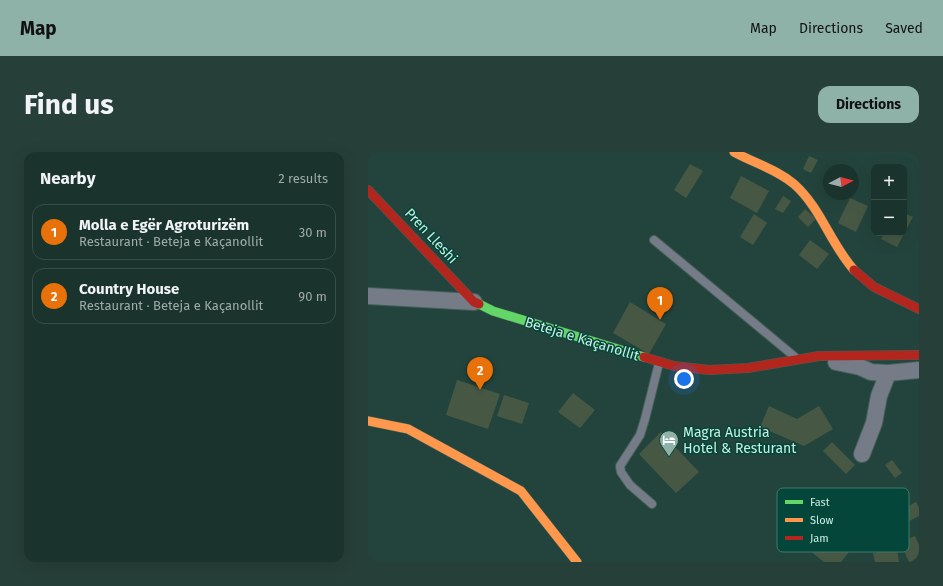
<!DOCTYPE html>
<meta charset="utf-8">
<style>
body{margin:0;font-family:"Fira Sans",sans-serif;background:#273f39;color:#f1f3f6}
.controls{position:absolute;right:12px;top:12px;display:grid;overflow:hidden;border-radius:8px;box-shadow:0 4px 16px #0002}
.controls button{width:36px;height:36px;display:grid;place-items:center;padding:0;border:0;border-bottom:1px solid #384e49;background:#1a332d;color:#f1f3f6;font:20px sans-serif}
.compass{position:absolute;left:455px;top:12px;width:36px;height:36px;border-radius:50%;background:#1a332d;box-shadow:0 4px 16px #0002;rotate:83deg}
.you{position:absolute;left:316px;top:227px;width:14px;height:14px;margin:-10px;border:3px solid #fff;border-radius:50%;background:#1a73e8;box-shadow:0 0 0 6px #1a73e833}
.badge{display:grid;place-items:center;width:26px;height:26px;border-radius:50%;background:#8fb2a8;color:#fff;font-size:13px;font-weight:700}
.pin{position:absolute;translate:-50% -33px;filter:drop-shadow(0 1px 2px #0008)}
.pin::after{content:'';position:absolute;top:21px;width:14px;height:12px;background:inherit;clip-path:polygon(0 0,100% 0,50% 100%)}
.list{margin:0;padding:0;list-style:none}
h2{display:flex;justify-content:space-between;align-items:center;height:52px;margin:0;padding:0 16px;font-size:17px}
h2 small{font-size:13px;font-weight:400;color:#9faaaa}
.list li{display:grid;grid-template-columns:26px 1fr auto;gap:12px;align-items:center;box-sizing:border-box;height:56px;margin:0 8px 8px;padding:0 8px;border:1px solid #384e49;border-radius:12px}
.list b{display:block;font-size:15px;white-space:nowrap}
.list p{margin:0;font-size:13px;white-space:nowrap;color:#9faaaa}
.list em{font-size:13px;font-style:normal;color:#9faaaa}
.map{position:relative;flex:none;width:551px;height:410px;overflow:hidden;border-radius:12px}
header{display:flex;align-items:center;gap:24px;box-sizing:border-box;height:56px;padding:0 20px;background:#8fb2a8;color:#111}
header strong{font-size:19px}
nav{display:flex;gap:22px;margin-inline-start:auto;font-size:14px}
.intro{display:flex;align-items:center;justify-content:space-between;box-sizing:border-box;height:96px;padding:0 24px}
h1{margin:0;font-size:28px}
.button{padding:10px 18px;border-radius:12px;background:#8fb2a8;color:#111;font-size:14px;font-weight:700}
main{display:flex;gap:24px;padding:0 24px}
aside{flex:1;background:#1a332d;border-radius:12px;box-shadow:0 4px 16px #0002}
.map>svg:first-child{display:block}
.building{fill:#465844}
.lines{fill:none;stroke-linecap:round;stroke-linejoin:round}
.lane-casing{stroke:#436058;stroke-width:10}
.street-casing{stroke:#436058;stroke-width:18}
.fast-casing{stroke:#436058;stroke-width:10}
.slow-casing{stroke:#436058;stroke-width:10}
.jam-casing{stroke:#436058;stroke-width:10}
.lane{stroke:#757b87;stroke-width:8}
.street{stroke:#757b87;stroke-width:16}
.fast{stroke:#63d668;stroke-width:9}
.slow{stroke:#ff974d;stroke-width:9}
.jam{stroke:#b3261e;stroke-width:9}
.labels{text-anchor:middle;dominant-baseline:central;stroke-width:3;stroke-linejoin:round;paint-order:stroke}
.street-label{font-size:14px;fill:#c9ede2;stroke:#04473a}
.poi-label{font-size:14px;fill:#c9ede2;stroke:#04473a;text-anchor:start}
.key{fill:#04473a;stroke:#3f796c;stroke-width:1}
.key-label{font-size:11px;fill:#c9ede2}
</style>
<header>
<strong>Map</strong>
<nav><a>Map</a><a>Directions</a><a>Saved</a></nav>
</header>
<div class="intro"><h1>Find us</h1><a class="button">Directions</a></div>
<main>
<aside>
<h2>Nearby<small>2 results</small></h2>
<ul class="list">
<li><span class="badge" style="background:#e8710a">1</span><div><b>Molla e Egër Agroturizëm</b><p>Restaurant · Beteja e Kaçanollit</p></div><em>30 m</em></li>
<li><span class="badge" style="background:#e8710a">2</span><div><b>Country House</b><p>Restaurant · Beteja e Kaçanollit</p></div><em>90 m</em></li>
</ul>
</aside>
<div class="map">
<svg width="551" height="410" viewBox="0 0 551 410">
<rect width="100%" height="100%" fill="#23443c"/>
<g class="building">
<polygon points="441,4 450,8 443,21 435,17"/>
<polygon points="322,12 335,19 318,46 306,38"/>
<polygon points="373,24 401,39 389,61 362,46"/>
<polygon points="415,44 423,49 415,61 407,57"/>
<polygon points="482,46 500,54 488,80 470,71"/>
<polygon points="437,57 448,67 440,75 430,65"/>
<polygon points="536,61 545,65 529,95 513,87 517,81 536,81"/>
<polygon points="386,62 399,71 385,93 372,85"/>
<polygon points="442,88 461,102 449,117 431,103"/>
<polygon points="262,150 298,172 281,202 245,181"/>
<polygon points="89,228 132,242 120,277 78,263"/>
<polygon points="205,241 227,258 212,276 190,260"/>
<polygon points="136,243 161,251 154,272 129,264"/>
<polygon points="401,254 429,267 451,254 465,277 436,294 392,275"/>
<polygon points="293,280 331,320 308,341 271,302"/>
<polygon points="464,290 487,313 478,322 455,299"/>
<polygon points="524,308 534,321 527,326 517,313"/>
<polygon points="548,350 551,356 551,364 527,376 521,364"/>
<polygon points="451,377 481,400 473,410 456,410 437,395"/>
<polygon points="547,384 551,393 551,410 541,410 532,390"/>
<polygon points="529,397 531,410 507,410 505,401"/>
</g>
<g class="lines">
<g class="lane-casing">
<g id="lane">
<polyline points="286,88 427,205"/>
<polyline points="284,352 262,333 253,320 252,314 272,283 277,267 291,211"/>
</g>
</g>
<g class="street-casing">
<g id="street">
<polyline points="0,144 106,150"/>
<polyline points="468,210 492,215 503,220 520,221"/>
<polyline points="494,302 506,271 511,244 520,221 551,218"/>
</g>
</g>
<g class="fast-casing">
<polyline id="fast" points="111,152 125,159 276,205"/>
</g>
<g class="slow-casing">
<g id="slow">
<path d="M366,0C386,11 408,17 426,32C453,56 462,91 486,118"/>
<polyline points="0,269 40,277 153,339 209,410"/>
</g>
</g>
<g class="jam-casing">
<g id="jam">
<polyline points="0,38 106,150 111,152"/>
<polyline points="486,118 506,135 551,157"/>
<polyline points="276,205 306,214 341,218 380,216 451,204 551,203"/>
</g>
</g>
<use href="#lane" class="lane"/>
<use href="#street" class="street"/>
<use href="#fast" class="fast"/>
<use href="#slow" class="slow"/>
<use href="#jam" class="jam"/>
</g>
<defs>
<g id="hotel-pin" transform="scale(1)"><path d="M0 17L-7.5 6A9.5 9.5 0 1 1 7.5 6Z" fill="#8fb2a8" stroke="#04473a"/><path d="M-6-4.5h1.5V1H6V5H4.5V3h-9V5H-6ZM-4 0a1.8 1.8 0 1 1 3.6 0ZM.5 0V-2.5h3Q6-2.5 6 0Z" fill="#fff"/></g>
</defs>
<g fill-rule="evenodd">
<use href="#hotel-pin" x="301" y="288"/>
</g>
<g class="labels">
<g class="street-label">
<text transform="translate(63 84) rotate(47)">Pren Lleshi</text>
<text transform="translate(214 187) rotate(17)">Beteja e Kaçanollit</text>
</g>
<g class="poi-label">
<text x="315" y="280">Magra Austria<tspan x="315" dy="16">Hotel &amp; Resturant</tspan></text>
</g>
</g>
<rect x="409" y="336" width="132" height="64" rx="6" class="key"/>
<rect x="417" y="348" width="18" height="4" fill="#63d668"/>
<rect x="417" y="366" width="18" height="4" fill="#ff974d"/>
<rect x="417" y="384" width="18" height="4" fill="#b3261e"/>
<g class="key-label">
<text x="442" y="354">Fast</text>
<text x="442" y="372">Slow</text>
<text x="442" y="390">Jam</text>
</g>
</svg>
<div class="controls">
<button>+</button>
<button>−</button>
</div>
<svg class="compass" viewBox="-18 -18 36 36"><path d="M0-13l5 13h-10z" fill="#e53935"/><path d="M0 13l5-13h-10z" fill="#9faaaa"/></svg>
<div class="you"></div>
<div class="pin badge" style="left:292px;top:168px;background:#e8710a">1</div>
<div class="pin badge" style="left:112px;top:238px;background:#e8710a">2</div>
</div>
</main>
